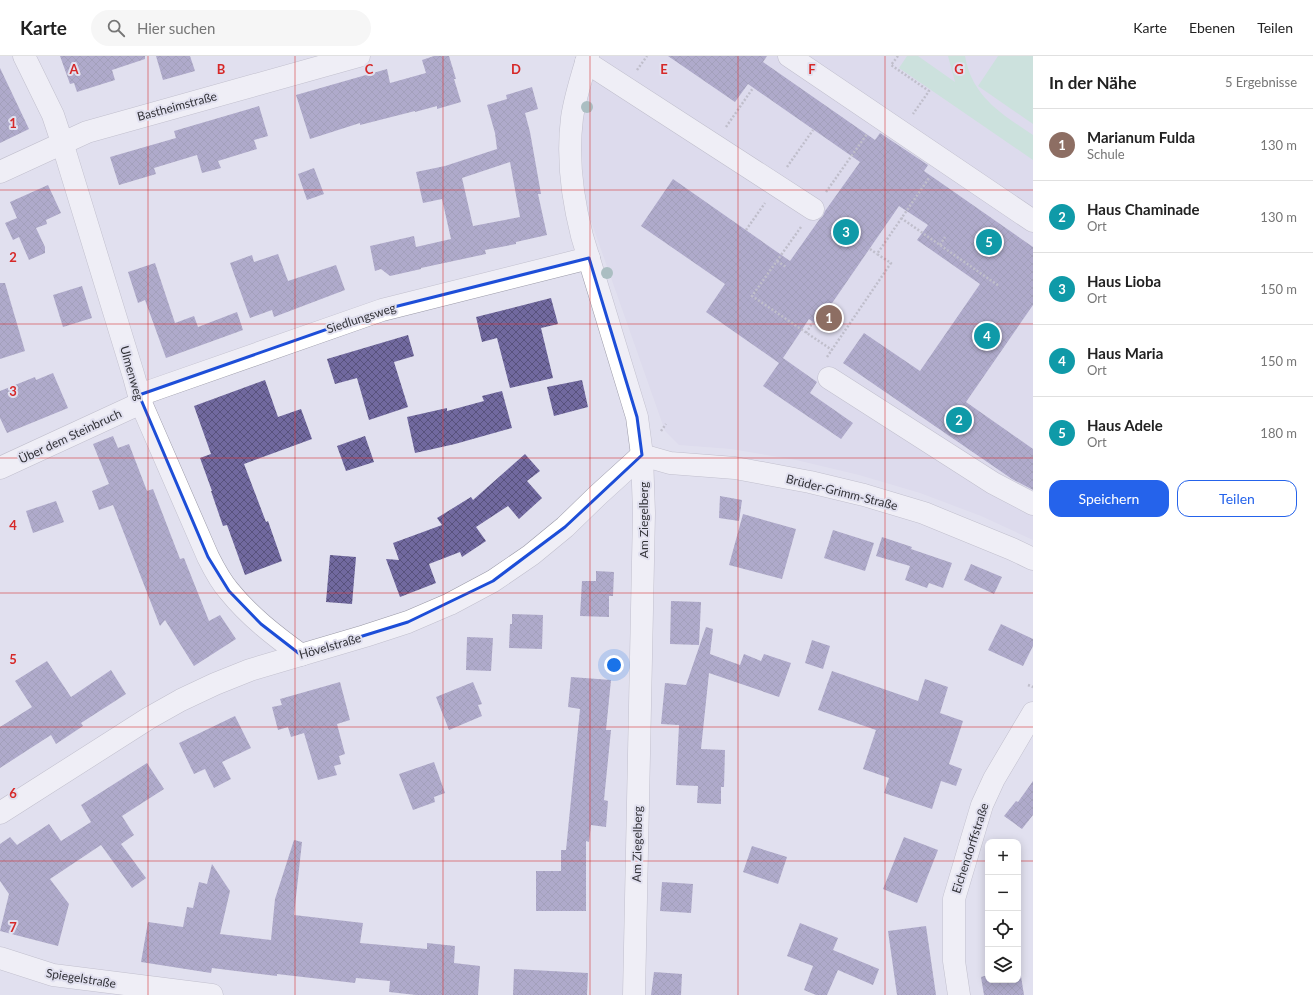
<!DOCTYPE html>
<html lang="de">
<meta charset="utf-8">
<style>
body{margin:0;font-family:Lato,sans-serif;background:#f6f6f6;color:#222}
.controls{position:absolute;right:12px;bottom:12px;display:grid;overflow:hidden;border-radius:8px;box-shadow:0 2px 10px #0003}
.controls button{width:36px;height:36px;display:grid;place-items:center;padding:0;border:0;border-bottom:1px solid #e0e0e0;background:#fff;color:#222;font:20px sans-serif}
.you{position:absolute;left:614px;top:609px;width:14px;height:14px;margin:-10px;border:3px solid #fff;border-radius:50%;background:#1a73e8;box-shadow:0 0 0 6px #1a73e833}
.badge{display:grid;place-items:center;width:26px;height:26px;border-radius:50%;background:#2563eb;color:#fff;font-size:13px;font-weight:700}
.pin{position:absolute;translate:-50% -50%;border:2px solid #fff;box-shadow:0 1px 4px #0006}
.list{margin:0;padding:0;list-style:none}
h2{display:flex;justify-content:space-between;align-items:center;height:52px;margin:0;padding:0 16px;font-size:17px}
h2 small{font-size:13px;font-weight:400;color:#767676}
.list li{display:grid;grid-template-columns:26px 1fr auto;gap:12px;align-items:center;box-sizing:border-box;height:72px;padding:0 16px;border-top:1px solid #e0e0e0}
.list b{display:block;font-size:15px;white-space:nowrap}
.list p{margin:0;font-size:13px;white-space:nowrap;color:#767676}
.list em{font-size:13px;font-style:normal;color:#767676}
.actions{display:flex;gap:8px;padding:12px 16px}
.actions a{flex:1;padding:9px 0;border:1px solid #2563eb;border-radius:12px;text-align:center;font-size:14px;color:#2563eb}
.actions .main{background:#2563eb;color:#fff}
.icon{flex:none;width:22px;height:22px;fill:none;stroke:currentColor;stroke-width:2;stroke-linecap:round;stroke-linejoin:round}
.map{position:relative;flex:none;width:1033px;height:939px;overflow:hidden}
header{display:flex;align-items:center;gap:24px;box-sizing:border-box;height:56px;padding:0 20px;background:#fff;border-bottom:1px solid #e0e0e0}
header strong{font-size:19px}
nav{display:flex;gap:22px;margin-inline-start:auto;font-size:14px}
.search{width:280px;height:36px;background:#f6f6f6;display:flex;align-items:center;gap:10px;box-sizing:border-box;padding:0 14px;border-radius:22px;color:#767676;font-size:15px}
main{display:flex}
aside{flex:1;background:#fff}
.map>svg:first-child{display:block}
.built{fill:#d7d5eb}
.park{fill:#b2e2c7}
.building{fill:url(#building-cross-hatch);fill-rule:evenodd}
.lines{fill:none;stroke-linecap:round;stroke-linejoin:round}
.minor-casing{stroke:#9998a6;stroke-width:23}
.path{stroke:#9796a1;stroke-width:2.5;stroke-dasharray:2 2;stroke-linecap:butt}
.minor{stroke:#fff;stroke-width:22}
.tree{fill:#69968c}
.marked{fill:none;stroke:#1d4ed8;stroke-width:3;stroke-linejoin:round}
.grid{fill:none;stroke:#d62828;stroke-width:1;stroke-opacity:0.55}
.labels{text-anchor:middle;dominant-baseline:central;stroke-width:4;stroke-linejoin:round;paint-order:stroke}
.street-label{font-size:12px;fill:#323238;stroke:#e1e0ef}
.grid-label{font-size:13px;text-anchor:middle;font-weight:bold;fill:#d62828;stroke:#e1e0ef;stroke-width:4;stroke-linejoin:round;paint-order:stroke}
</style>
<header>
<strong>Karte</strong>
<div class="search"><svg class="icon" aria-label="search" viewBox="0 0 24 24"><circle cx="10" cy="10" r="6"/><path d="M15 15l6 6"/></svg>Hier suchen</div>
<nav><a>Karte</a><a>Ebenen</a><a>Teilen</a></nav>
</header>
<main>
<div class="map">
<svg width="1033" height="939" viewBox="0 0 1033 939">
<defs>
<pattern id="building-cross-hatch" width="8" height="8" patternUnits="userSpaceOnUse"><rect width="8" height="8" fill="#71699f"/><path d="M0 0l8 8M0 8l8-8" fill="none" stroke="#58527c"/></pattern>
</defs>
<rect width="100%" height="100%" fill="#e1e0ef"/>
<polygon class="built" points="598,0 1033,0 1033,484 981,460 920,437 859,419 796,404 731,393 679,389 665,375 585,148 580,65"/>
<g class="park">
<path d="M907,0H918L955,26L948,0H965C972,41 1002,58 1033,79V104L899,12Z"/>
<polygon points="998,0 1033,0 1033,68 978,30"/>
</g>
<g class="building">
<polygon points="60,0 145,0 145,3 112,14 115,24 77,36 74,27 70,28"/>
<polygon points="156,0 190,0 195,15 163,24"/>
<polygon points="434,0 449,0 456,23 454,23 461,46 437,53 437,50 415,56 415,55 360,69 360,67 310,83 296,39 387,13 390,27 426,17 422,4"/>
<polygon points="668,0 767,0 763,6 875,84 880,77 928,109 924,115 1033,191 1033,249 966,346 1033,393 1033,434 1012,423 843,307 864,277 920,315 980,228 917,184 928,169 899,150 817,269 809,263 783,302 817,326 810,337 853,367 841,383 763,330 779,307 706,256 725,228 641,170 673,123 790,205 819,164 823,160 825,155 860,106 748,28 735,46"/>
<polygon points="0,12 29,73 0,87"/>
<path d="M532,31L538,53L525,57L530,76L541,138H538L547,179L516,186V188L485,194L486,198L421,212V213L390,220L381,213L375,215L370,190L414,180L416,191L451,183L442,143L423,147L416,116L445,110L497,93L495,77L487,49L507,43L506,39ZM510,106L520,161L473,170L462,122Z"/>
<polygon points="259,50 268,80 254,84 257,93 218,105 221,112 202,117 197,99 154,112 156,118 119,129 110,101 176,82 174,75"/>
<polygon points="314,112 324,138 307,144 298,118"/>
<polygon points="48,129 61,157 46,164 47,168 36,172 45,191 45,197 29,204 19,181 13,184 5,167 17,162 10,146"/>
<polygon points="278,198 288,225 336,209 345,234 274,261 272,254 250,262 230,207 252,199 254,206"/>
<polygon points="155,207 175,267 194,260 198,271 237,256 243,274 166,302 145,244 138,247 128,216"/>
<polygon points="0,227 5,227 25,295 0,303"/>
<polygon points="82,230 92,262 63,271 53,239"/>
<polygon points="551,242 558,268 541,272 553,322 510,332 497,282 482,286 476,261"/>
<polygon points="408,279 414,300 394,306 408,351 369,364 357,322 335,328 327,303"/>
<polygon points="53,317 68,352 7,377 0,362 0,335 35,321 36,324"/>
<polygon points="265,324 278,361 301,353 312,383 244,408 266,466 268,465 282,505 245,519 227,469 223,470 211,435 212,435 200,402 211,398 194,350"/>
<polygon points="582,324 588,351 554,360 547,331"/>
<polygon points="502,335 512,372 455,388 415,397 407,361 447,352 447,355 484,345 482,340"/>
<polygon points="113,380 118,392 129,388 147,435 153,433 180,503 184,502 209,565 220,559 236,583 194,610 165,564 160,570 113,449 99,454 92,435 109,428 93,388"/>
<polygon points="365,380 374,406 346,415 337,390"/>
<polygon points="525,398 540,415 527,425 542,442 519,463 508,450 476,471 486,485 462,501 460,496 429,508 436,527 400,541 386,503 399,504 393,487 442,469 437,462 471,441 473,444"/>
<polygon points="720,440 742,444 739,465 719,462"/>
<polygon points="56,445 64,466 33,477 26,455"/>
<polygon points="743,458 796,473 782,523 729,509"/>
<polygon points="833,474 874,487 865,515 824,502"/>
<polygon points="882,481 912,491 911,493 952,507 943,532 929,527 927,532 905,524 910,510 876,500"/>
<polygon points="330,499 356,501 352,548 326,546"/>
<polygon points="971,508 1002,521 994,538 964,524"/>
<polygon points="596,515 614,516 613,540 609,540 609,561 580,560 582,525 596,525"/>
<polygon points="671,545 701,546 699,589 670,588"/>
<polygon points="512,558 543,559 542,593 509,592 510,568 512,568"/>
<polygon points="1001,568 1033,583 1033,590 1023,610 988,594"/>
<polygon points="706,571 713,573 710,598 740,609 744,598 761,605 764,598 791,607 779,641 709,617 701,693 725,694 724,731 721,731 721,748 697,747 698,730 676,729 679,669 661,668 665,627 686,629"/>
<polygon points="467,581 493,582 491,615 466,614"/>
<polygon points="812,584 830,590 823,613 805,607"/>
<polygon points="47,605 71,641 111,614 126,638 81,667 83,670 56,688 51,679 0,712 0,671 32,651 15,625"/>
<polygon points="832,615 918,645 925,623 948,631 940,657 963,665 949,708 962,713 956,730 941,725 932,753 884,737 889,722 863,713 876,674 818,654"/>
<polygon points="571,621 611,624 606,674 611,674 604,744 608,745 606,771 591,769 589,786 586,785 586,855 536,855 536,815 561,815 561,794 566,794 580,653 568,651"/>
<polygon points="340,626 350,664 337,668 345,698 339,700 341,708 334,710 337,719 318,724 304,677 291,681 288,671 278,674 272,651 282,649 280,643"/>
<polygon points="473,626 482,648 478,649 482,660 449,674 436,641"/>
<polygon points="235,660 251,692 222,706 231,723 214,732 205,713 194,718 179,687"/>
<polygon points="434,706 445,737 434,741 435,746 413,754 399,718"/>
<polygon points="147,707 164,733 122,760 134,779 121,788 146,822 132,832 101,789 50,823 69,848 58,890 0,875 9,838 0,825 0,788 10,781 17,789 49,768 61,785 91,766 81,749"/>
<polygon points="1033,725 1033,759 1022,773 1004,760 1016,745 1018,746"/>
<polygon points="904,781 938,794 917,847 883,833"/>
<polygon points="294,784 302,786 294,859 363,867 360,887 427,893 427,887 455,890 454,907 480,910 478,939 416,939 389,936 390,925 356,922 355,927 277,918 277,920 212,912 211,917 141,906 148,866 183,871 187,851 193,852 199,826 207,828 212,808 230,835 220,878 271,884 275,843"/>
<polygon points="752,790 787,801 778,828 743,816"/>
<polygon points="662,826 693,828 691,857 660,855"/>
<polygon points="800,867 838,882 833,894 879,913 873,929 838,914 827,939 816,939 804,934 813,910 787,900"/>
<polygon points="926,870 936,939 897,939 888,875"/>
<polygon points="514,913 588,917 587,939 513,939"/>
<polygon points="1020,914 1024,939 984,939 981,921 988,919 988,924 1018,924 1018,915"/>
<polygon points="654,916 682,918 681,939 651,939"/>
</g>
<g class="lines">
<g class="minor-casing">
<g id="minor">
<path d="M24,0L53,59L62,86L134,321L141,347L208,501C214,513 220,525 229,535C249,560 275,580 301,599"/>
<path d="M588,0C582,20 575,41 572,62C567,102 572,141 582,180L637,361L642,399L644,457L634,939"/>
<polyline points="789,0 1033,165"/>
<polyline points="586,6 813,153"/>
<polyline points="0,116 87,76 359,0"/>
<polyline points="829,322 993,427 1033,448"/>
<polyline points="139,339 382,254 589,202"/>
<polyline points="642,399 670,407 735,412 810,426 864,439 924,457 1012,493 1033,503"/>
<polyline points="0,412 141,347"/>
<polyline points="0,757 149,662 181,644 215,628 250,614 365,580 408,566 450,548 493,525 531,499 565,471 598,439 642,399"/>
<polyline points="0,902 53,919 212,939"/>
<polyline points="959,939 954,905 954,843 982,749 994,723 1033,657"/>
</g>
</g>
<g class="path">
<polyline points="898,0 891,9 929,35 913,58"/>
<polyline points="637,14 647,0"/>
<polyline points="726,71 753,32"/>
<polyline points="787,111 813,74"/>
<polyline points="826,136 867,78"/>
<polyline points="901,162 999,230"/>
<polyline points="801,171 752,240 832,294"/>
<polyline points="746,174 765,147"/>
<polyline points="940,189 945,181"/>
<polyline points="870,193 877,198"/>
<polyline points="777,205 786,211"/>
<polyline points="806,277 813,266"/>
<polyline points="827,301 891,207 877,198 929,122"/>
<polyline points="661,375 666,368"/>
<polyline points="1028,629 1033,631"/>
</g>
<use href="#minor" class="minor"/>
</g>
<g class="tree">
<circle cx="587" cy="51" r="6"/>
<circle cx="607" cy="217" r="6"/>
</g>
<path d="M0 0H1033V939H0ZM589,202L637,361L642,399L565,471L493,525L408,566L301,599L261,568L229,535L208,501L139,339L382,254Z" fill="#e1e0ef" fill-opacity=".55" fill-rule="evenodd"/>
<path class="marked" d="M589,202L637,361L642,399L565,471L493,525L408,566L301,599L261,568L229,535L208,501L139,339L382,254Z"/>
<path class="grid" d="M148,0V939M295,0V939M443,0V939M590,0V939M738,0V939M885,0V939M0,134H1033M0,268H1033M0,402H1033M0,537H1033M0,671H1033M0,805H988M1018,805H1033"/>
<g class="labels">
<g class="street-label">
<text transform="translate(177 50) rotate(-15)">Bastheimstraße</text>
<text transform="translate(361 262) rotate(-18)">Siedlungsweg</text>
<text transform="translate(132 317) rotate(74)">Ulmenweg</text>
<text transform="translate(70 380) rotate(-25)">Über dem Steinbruch</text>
<text transform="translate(842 436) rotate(14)">Brüder-Grimm-Straße</text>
<text transform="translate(643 464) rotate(-90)">Am Ziegelberg</text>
<text transform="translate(330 590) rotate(-16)">Hövelstraße</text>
<text transform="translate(637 788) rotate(-89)">Am Ziegelberg</text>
<text transform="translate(970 792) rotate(-72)">Eichendorffstraße</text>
<text transform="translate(81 922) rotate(9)">Spiegelstraße</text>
</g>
</g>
<g class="grid-label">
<text x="74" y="18">A</text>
<text x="221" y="18">B</text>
<text x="369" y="18">C</text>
<text x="516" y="18">D</text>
<text x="664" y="18">E</text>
<text x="812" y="18">F</text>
<text x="959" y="18">G</text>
<text x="13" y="72">1</text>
<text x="13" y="206">2</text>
<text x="13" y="340">3</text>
<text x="13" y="474">4</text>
<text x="13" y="608">5</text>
<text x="13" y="742">6</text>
<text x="13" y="876">7</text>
</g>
</svg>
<div class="controls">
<button>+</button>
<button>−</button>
<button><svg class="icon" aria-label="locate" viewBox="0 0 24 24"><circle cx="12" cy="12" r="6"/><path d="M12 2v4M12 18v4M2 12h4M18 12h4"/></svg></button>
<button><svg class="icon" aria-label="layers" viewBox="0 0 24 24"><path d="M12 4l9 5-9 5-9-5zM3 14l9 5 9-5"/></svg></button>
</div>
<div class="you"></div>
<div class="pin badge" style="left:829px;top:262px;background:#8d6e63">1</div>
<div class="pin badge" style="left:959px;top:364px;background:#0f9aa8">2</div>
<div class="pin badge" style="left:846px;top:176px;background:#0f9aa8">3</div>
<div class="pin badge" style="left:987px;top:280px;background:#0f9aa8">4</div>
<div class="pin badge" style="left:989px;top:186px;background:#0f9aa8">5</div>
</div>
<aside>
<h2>In der Nähe<small>5 Ergebnisse</small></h2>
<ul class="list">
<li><span class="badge" style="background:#8d6e63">1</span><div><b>Marianum Fulda</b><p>Schule</p></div><em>130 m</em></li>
<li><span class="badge" style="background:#0f9aa8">2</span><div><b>Haus Chaminade</b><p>Ort</p></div><em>130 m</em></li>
<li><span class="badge" style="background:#0f9aa8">3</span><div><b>Haus Lioba</b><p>Ort</p></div><em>150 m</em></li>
<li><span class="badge" style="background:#0f9aa8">4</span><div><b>Haus Maria</b><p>Ort</p></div><em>150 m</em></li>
<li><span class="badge" style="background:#0f9aa8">5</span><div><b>Haus Adele</b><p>Ort</p></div><em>180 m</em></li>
</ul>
<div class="actions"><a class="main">Speichern</a><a>Teilen</a></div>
</aside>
</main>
